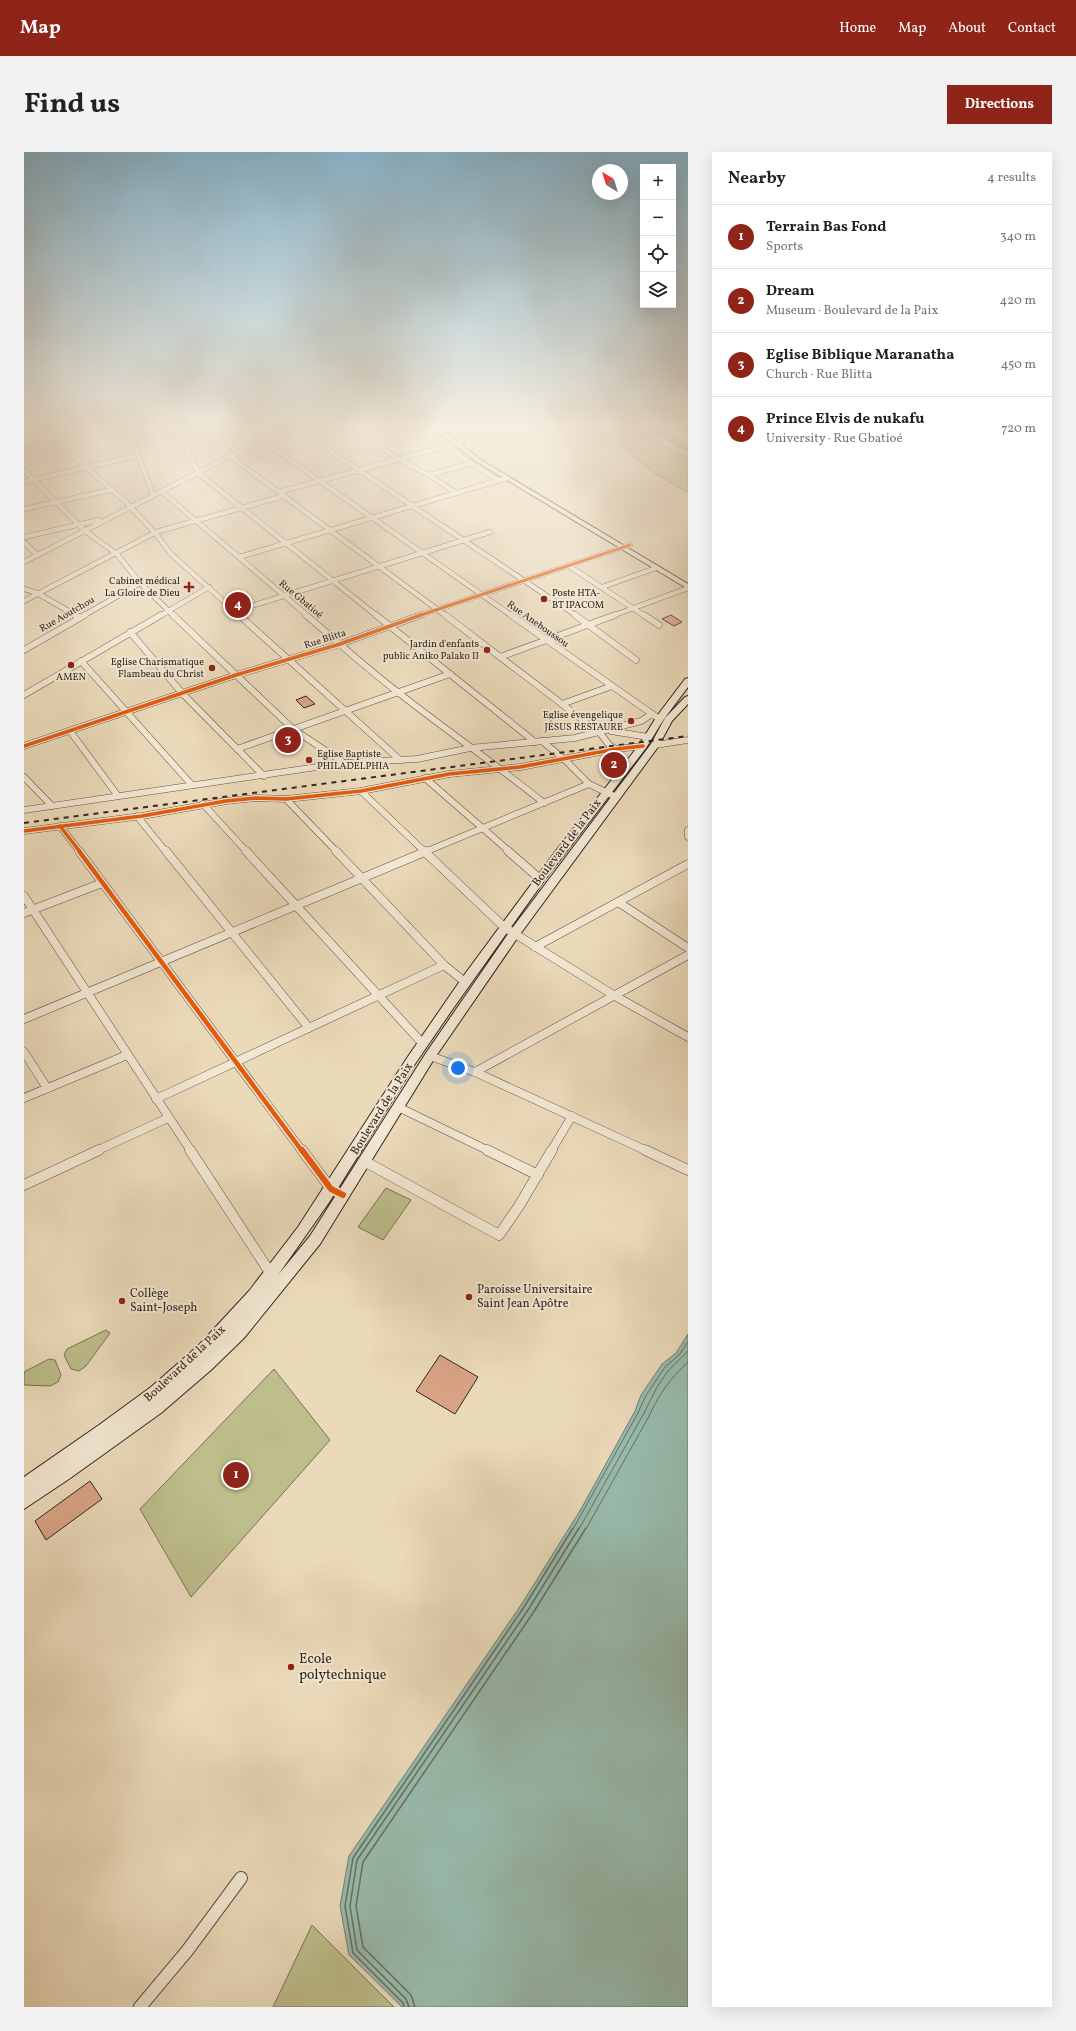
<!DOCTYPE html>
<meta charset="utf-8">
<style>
body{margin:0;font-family:Vollkorn,serif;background:#f2f2f2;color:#222}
.controls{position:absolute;right:12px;top:12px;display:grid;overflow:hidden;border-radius:0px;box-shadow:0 4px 16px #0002}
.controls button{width:36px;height:36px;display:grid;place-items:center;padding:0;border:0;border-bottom:1px solid #e0e0e0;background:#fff;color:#222;font:20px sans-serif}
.compass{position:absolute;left:568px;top:12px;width:36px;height:36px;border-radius:50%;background:#fff;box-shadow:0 4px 16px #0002;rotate:322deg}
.you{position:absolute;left:434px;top:916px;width:14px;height:14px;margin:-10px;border:3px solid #fff;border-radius:50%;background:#1a73e8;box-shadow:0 0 0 6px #1a73e833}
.badge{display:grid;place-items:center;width:26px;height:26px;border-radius:50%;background:#8f2418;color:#fff;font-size:13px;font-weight:700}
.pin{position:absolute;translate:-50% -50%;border:2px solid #fff;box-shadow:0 1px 4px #0006}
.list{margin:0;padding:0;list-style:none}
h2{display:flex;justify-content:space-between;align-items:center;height:52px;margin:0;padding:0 16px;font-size:17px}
h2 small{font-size:13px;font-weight:400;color:#767676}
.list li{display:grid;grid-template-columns:26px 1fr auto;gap:12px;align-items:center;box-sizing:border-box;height:64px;padding:0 16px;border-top:1px solid #e0e0e0}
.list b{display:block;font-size:15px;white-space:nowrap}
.list p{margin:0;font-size:13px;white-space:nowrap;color:#767676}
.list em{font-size:13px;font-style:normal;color:#767676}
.icon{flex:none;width:22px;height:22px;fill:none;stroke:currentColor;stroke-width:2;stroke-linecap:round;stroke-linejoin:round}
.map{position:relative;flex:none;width:664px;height:1855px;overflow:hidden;border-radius:0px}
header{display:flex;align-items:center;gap:24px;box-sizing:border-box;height:56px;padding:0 20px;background:#8f2418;color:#fff}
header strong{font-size:19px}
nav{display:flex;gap:22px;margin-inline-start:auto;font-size:14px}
.intro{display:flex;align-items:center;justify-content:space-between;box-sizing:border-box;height:96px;padding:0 24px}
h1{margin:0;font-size:28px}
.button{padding:10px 18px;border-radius:0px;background:#8f2418;color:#fff;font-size:14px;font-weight:700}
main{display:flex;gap:24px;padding:0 24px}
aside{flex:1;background:#fff;border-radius:0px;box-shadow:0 4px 16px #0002}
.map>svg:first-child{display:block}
.green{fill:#bdbe8b;stroke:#777255}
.water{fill:#98bbad;stroke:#6f7f74}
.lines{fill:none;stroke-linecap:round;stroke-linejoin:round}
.shore-far1{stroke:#647066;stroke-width:1}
.shore{stroke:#647066;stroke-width:1.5}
.taxiway{fill:#8e806c;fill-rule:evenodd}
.building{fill:#daa486;stroke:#31251f}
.minor-far4-casing{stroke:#605246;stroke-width:5.5}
.minor-far3-casing{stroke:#605246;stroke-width:7}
.minor-far2-casing{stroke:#605246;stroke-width:9}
.minor-far1-casing{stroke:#605246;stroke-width:11}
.minor-casing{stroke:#605246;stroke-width:14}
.secondary-casing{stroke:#31251f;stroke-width:2}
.minor-far4{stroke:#f2e7d2;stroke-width:4.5}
.minor-far3{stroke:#f2e7d2;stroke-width:6}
.minor-far2{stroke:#f2e7d2;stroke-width:8}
.minor-far1{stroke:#f2e7d2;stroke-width:10}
.minor{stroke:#f2e7d2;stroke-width:12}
.secondary{fill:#f2e7d2;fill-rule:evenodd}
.rail{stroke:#31251f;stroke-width:2;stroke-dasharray:5 5;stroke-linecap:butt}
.cycleway-far3-casing{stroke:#f2e7d2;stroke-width:4.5}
.cycleway-far2-casing{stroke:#f2e7d2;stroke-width:5.5}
.cycleway-far1-casing{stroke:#f2e7d2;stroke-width:7}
.cycleway-casing{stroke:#f2e7d2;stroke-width:8}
.cycleway-far3{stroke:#e8590c;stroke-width:3}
.cycleway-far2{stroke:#e8590c;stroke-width:3.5}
.cycleway-far1{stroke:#e8590c;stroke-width:4.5}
.cycleway{stroke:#e8590c;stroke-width:6}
.poi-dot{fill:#8f2418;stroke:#f2e7d2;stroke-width:1.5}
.labels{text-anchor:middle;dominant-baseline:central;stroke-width:4;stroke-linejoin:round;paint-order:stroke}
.far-poi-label{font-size:10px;fill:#31251f;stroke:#f2e7d2;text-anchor:end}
.far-street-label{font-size:10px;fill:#31251f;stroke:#f2e7d2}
.street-label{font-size:12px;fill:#31251f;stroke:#f2e7d2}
.poi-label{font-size:12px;fill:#31251f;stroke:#f2e7d2;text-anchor:start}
.near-poi-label{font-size:14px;fill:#31251f;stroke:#f2e7d2;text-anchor:start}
</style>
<header>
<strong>Map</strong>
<nav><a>Home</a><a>Map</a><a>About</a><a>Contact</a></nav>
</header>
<div class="intro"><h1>Find us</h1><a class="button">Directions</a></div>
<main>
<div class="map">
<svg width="664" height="1855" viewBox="0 0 664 1855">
<rect width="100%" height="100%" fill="#ebdaba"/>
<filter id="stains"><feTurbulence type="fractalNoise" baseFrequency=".005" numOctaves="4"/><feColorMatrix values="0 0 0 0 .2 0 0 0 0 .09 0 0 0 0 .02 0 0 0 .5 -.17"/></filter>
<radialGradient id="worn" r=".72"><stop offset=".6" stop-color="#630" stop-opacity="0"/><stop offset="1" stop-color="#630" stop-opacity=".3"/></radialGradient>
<g class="green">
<path d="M588,276H610L635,292L664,305V340C640,329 597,301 588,276Z"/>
<polygon points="362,1036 387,1048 359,1088 334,1075"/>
<polygon points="82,1178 86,1181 62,1214 55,1219 47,1217 40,1203 43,1197"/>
<polygon points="25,1207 31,1208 37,1223 34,1230 26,1234 0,1233 0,1220"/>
<polygon points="250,1217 306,1288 167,1445 116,1357"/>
<polygon points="288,1773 370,1855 249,1855"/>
</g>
<polygon class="water" points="664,1182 664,1855 378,1855 325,1803 316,1754 325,1704 497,1453 557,1357 611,1259 617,1243 638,1212 652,1201"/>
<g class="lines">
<g class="shore-far1">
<polyline points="549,1377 614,1261 621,1245 641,1215 655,1203 664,1190"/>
<polyline points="555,1377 619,1263 633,1235 644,1219 664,1199"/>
<path d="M562,1377L624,1266C634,1244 646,1226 664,1210"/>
</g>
<g class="shore">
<polyline points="380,1855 379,1851 329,1801 321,1754 329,1706 500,1455 549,1376"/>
<polyline points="385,1855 382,1847 333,1798 326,1754 333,1708 504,1458 555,1376"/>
<polyline points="391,1855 387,1843 339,1795 332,1754 339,1710 509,1461 562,1376"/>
</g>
<polygon class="taxiway" points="620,276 636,276 664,292 664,301"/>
</g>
<g class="building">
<polygon points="647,463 658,470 650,474 638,467"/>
<polygon points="282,544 291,552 280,556 272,548"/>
<polygon points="416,1203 454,1225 431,1262 392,1239"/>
<polygon points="66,1329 78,1347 22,1388 11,1369"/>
</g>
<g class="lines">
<g class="minor-far4-casing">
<g id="minor-far4">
<polyline points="17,276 102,350 133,383 146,401 216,464"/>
<polyline points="104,276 129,343"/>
<polyline points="199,276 212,301"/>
<polyline points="272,276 553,464"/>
<polyline points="330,276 376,308 405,323 432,341"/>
<polyline points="155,279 174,321 353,464"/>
<polyline points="107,284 179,276"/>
<polyline points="239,289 488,464"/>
<polyline points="353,292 413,277"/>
<polyline points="0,293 78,276"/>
<polyline points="421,295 474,328"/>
<polyline points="206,304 422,464"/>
<polyline points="0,318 61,379 93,402 116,431 150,464"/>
<polyline points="405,323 448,311"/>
<polyline points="0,330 115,303"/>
<polyline points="137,339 284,464"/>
<polyline points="255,340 438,290"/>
<polyline points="0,357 87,338"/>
<polyline points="0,385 75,368"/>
<polyline points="0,390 13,403"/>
<polyline points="215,405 483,326"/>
<polyline points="0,410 212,301 248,284 275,276"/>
<polyline points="545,414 621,464"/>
<polyline points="578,435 632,416"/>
<polyline points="0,437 13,441 53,464"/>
<polyline points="0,449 132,380 260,344"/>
<polyline points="211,459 466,380"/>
<polyline points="59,464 116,431"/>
<polyline points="136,464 185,435"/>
<polyline points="394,464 606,393"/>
<polyline points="588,464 664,436"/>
</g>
</g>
<g class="minor-far3-casing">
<g id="minor-far3">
<polyline points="51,463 55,465"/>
<polyline points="149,463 269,577 320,611"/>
<polyline points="215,463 376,608"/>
<path d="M282,463C313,489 343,517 375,541C423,579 473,613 520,651"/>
<polyline points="352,463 511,590"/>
<polyline points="421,463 576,581 586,594 592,597"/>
<polyline points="487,463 631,564"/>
<polyline points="551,463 612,508"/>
<polyline points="620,463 635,473"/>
<polyline points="106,480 158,541 240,624"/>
<polyline points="0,498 61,463"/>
<polyline points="476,505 591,463"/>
<polyline points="57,509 167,632"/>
<polyline points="0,543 137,463"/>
<polyline points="538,552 588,534"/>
<polyline points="46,579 94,644"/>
<polyline points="587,579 624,585"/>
<polyline points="518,589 541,608 565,632 592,645"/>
<polyline points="631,593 664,588"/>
<polyline points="0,594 212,523 316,492 397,463"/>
<polyline points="213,597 426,522"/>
<polyline points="0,625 28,654"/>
<polyline points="401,626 486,700"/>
<polyline points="337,639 401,700"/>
<polyline points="262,647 313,700"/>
<polyline points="179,652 223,700"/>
<polyline points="0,658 320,611 393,607 446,596 551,586 617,569 628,562"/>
<polyline points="113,664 142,700"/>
<polyline points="36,674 56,700"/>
<polyline points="664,678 664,685"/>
<polyline points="0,679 118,664 202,649 232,646 262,647 337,639 425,622 496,615 592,597 619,594"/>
<polyline points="401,700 565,632"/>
</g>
</g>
<g class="minor-far2-casing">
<g id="minor-far2">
<polyline points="55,699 278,999"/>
<polyline points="142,699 285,876"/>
<polyline points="222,699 399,892"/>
<polyline points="312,699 420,813 441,830"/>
<polyline points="400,699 480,775 591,844 664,885"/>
<polyline points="484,699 516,727"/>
<polyline points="0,744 167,999"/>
<polyline points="594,750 664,796"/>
<polyline points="0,761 78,731"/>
<polyline points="511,795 664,712"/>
<polyline points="0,867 403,699"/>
<polyline points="0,900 23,936"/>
<polyline points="406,904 451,920 623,999"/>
<polyline points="451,920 664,803"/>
<polyline points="0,946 103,903"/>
<polyline points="132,947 420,813"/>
<polyline points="374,955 465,999"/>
<polyline points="72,999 144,966"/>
<polyline points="527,999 548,964"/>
</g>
</g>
<g class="minor-far1-casing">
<g id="minor-far1">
<polyline points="166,998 247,1122"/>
<polyline points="278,998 307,1037 319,1043"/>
<polyline points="463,998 514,1023"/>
<polyline points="621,998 664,1018"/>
<polyline points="340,1009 475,1083 495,1054 528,998"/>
<polyline points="0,1033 75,998"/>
</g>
</g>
<g class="minor-casing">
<polyline id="minor" points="116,1855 163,1799 217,1726"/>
</g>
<g class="secondary-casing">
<g id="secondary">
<polygon points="409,276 416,276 457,308 664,432 664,437 453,310"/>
<polygon points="664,526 664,535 640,567 622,596 522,726 428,858 391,912 306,1049 254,1123 286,1084 402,901 486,779 627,592 641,566 661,545 664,544 664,552 648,569 634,595 494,785 410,907 296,1092 220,1186 187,1218 137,1261 45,1327 0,1357 0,1325 75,1273 127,1235 175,1193 225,1139 274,1075 383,906 438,826 534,696 615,593 633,564 661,527"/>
</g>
</g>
<use href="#minor-far4" class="minor-far4"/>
<use href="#minor-far3" class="minor-far3"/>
<use href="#minor-far2" class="minor-far2"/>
<use href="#minor-far1" class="minor-far1"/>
<use href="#minor" class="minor"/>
<use href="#secondary" class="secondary"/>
<polyline class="rail" points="0,671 664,584"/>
<g class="cycleway-far3-casing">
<polyline id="cycleway-far3" points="394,464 606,393"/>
</g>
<g class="cycleway-far2-casing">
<g id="cycleway-far2">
<polyline points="0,594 212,523 316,492 397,463"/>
<polyline points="36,674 56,700"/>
<polyline points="0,679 118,664 202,649 232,646 262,647 337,639 425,622 496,615 592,597 619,594"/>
</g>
</g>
<g class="cycleway-far1-casing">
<polyline id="cycleway-far1" points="55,699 278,999"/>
</g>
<g class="cycleway-casing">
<polyline id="cycleway" points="278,998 307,1037 319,1043"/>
</g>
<use href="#cycleway-far3" class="cycleway-far3"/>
<use href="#cycleway-far2" class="cycleway-far2"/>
<use href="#cycleway-far1" class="cycleway-far1"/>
<use href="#cycleway" class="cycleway"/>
</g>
<linearGradient id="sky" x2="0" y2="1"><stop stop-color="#88b7d0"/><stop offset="0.51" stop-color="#f6eee0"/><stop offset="1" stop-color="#f6eee0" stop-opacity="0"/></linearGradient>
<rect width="664" height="536" fill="url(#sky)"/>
<g class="poi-dot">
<path d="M163 429h4v4h4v4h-4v4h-4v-4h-4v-4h4z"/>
<circle cx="520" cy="447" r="4"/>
<circle cx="463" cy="498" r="4"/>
<circle cx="47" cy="513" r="4"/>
<circle cx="188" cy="516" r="4"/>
<circle cx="607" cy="569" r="4"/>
<circle cx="285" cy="608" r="4"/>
<circle cx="445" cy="1145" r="4"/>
<circle cx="98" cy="1149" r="4"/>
<circle cx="267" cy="1515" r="4"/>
</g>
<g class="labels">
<g class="far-poi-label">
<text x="156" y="429">Cabinet médical<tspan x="156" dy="12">La Gloire de Dieu</tspan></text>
<text x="528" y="441" text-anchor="start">Poste HTA-<tspan x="528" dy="12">BT IPACOM</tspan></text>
<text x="455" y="492">Jardin d'enfants<tspan x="455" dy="12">public Aniko Palako II</tspan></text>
<text x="180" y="510">Eglise Charismatique<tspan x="180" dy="12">Flambeau du Christ</tspan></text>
<text x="47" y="525" text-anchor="middle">AMEN</text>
<text x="599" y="563">Eglise évengelique<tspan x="599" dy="12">JÉSUS RESTAURE</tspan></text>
<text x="293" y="602" text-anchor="start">Eglise Baptiste<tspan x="293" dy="12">PHILADELPHIA</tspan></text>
</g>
<g class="far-street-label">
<text transform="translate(277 447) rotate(40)">Rue Gbatioé</text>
<text transform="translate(43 462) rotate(-30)">Rue Aoutchou</text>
<text transform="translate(514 472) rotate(35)">Rue Aneboussou</text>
<text transform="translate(301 487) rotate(-18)">Rue Blitta</text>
</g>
<g class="street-label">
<text transform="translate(543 691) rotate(-53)">Boulevard de la Paix</text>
<text transform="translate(358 957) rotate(-58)">Boulevard de la Paix</text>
<text transform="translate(161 1212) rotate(-43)">Boulevard de la Paix</text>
</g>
<g class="poi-label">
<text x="453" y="1138">Paroisse Universitaire<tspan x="453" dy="14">Saint Jean Apôtre</tspan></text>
<text x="106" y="1142">Collège<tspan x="106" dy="14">Saint-Joseph</tspan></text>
</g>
<g class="near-poi-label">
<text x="275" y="1507">Ecole<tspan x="275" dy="16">polytechnique</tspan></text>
</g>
</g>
<rect width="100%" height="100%" filter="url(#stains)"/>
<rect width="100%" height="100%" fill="url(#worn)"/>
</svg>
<div class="controls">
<button>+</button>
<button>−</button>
<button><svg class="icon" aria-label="locate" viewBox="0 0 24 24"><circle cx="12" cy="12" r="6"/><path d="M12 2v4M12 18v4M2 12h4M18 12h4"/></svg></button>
<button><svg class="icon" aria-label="layers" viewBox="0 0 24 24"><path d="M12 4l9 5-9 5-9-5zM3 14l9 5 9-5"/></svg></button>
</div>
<svg class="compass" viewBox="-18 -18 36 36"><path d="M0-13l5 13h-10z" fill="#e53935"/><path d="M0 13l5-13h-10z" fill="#767676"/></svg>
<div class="you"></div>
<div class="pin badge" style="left:212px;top:1323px">1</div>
<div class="pin badge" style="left:590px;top:613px">2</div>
<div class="pin badge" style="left:264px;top:588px">3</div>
<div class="pin badge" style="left:214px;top:453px">4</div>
</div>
<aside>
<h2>Nearby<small>4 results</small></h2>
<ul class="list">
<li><span class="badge">1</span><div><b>Terrain Bas Fond</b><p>Sports</p></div><em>340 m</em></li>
<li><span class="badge">2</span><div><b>Dream</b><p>Museum · Boulevard de la Paix</p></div><em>420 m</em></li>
<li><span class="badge">3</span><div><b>Eglise Biblique Maranatha</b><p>Church · Rue Blitta</p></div><em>450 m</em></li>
<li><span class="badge">4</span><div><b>Prince Elvis de nukafu</b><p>University · Rue Gbatioé</p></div><em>720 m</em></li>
</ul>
</aside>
</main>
